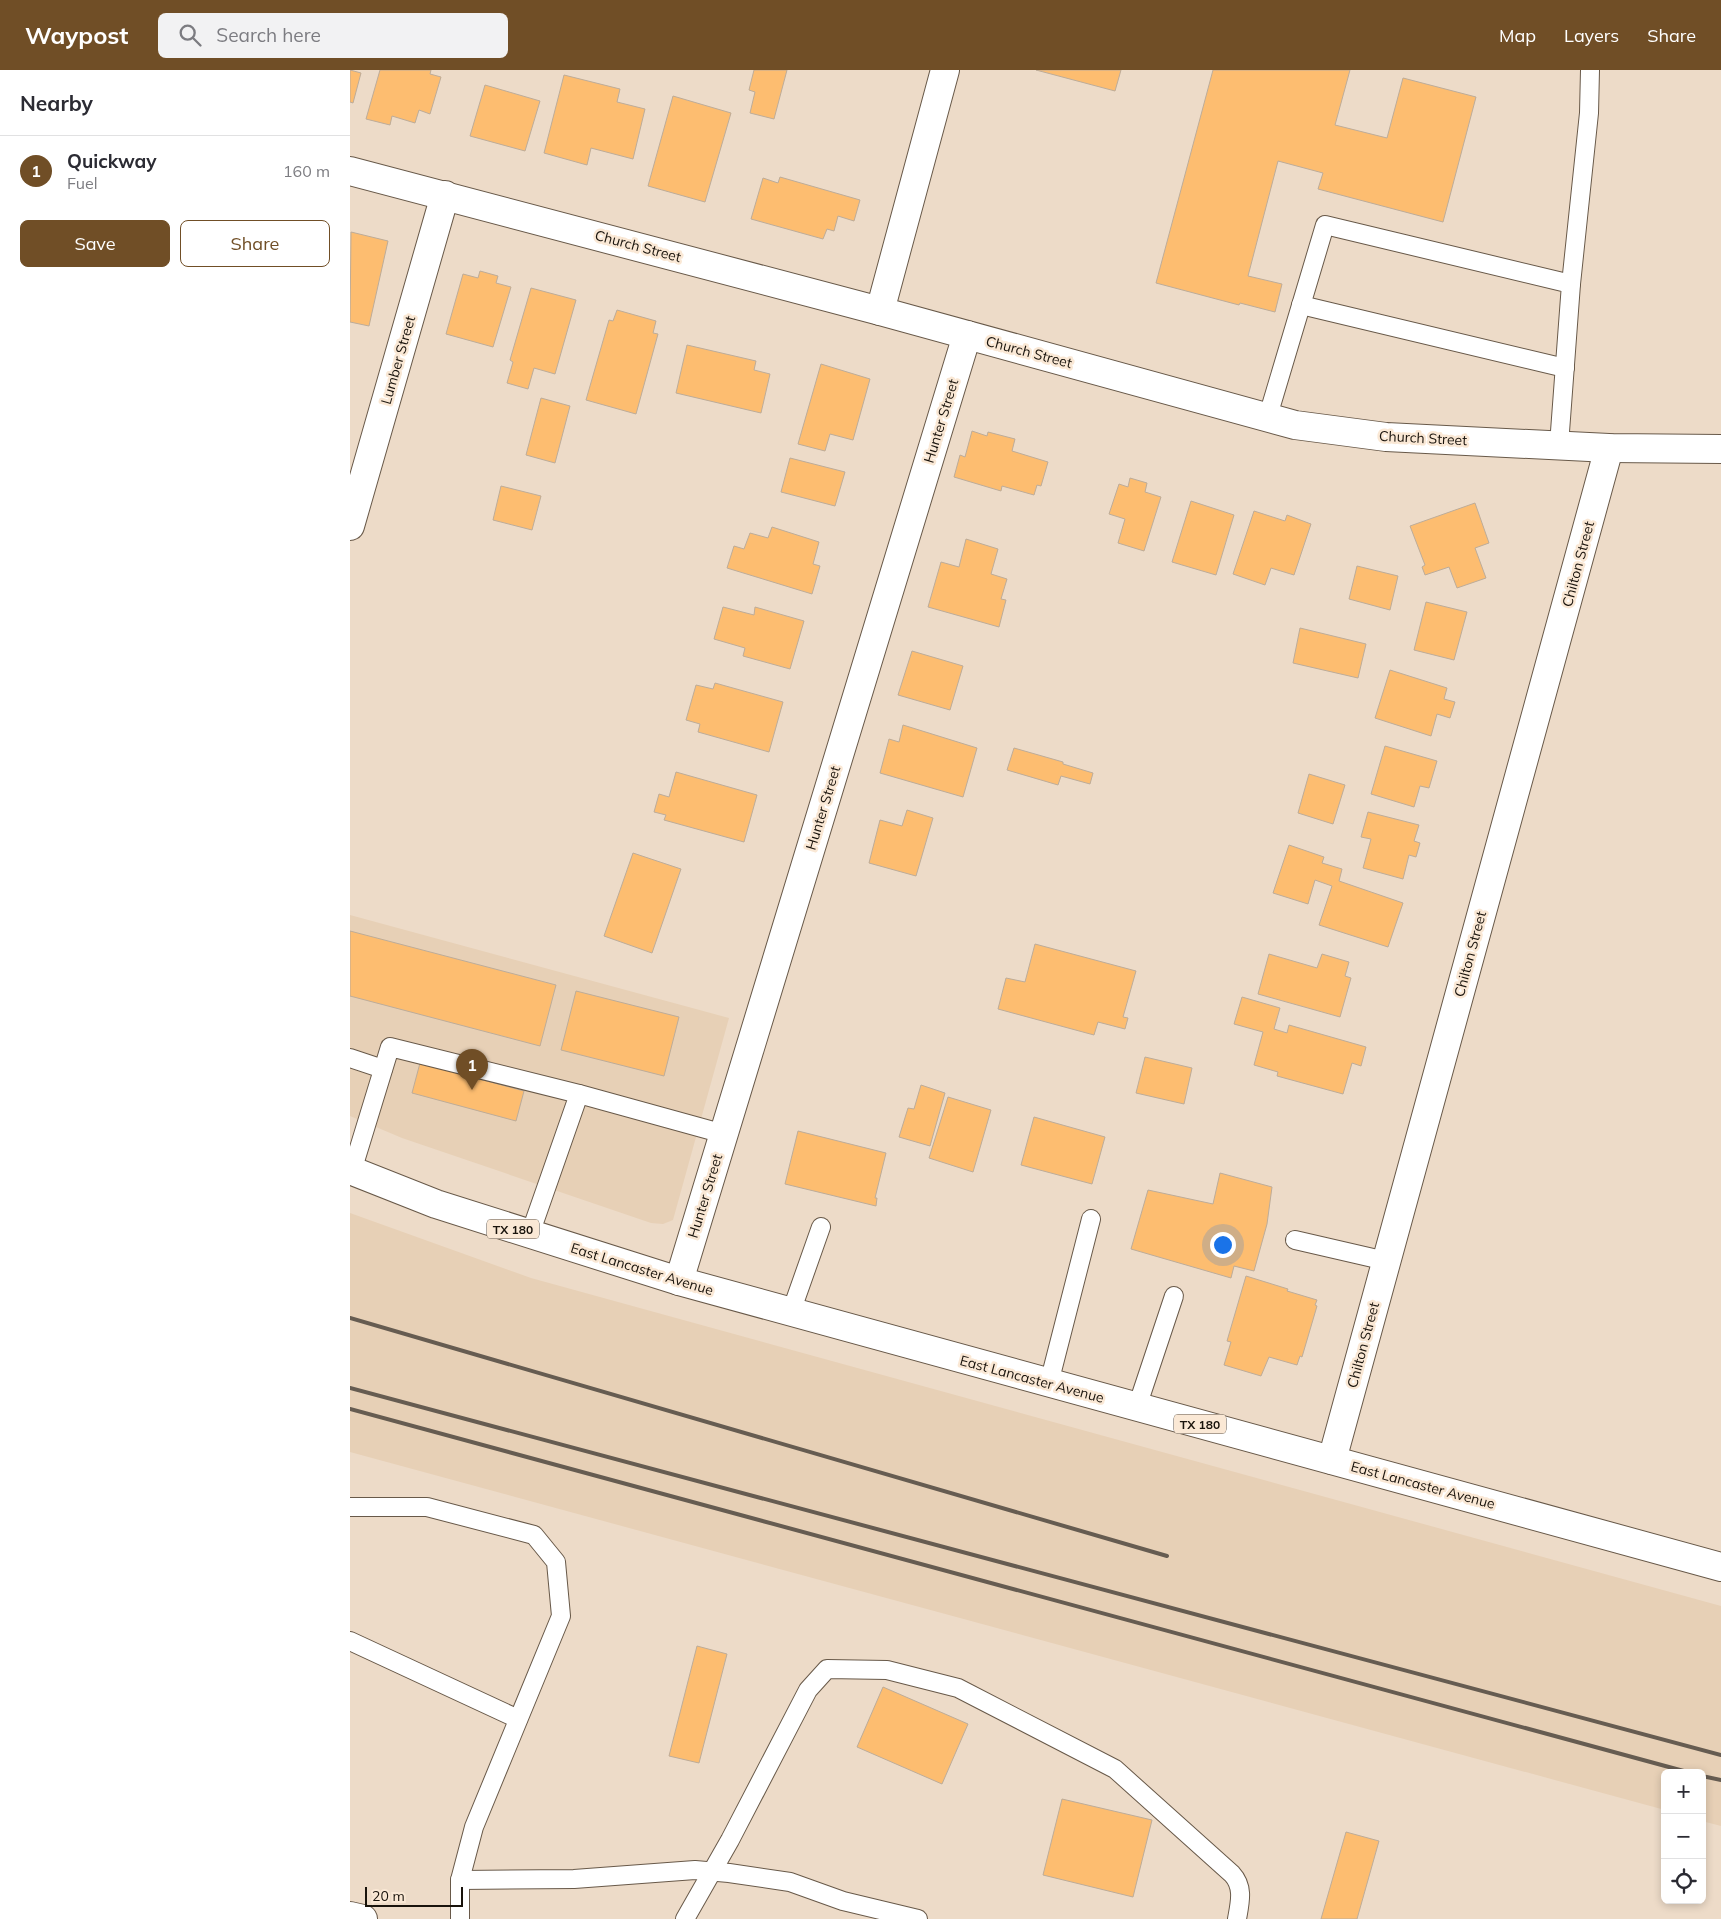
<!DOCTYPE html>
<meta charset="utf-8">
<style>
body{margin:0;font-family:Mulish,sans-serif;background:#f2f2f3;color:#2b2b33}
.controls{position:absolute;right:15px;bottom:15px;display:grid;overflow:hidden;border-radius:8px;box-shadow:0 2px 8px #0003}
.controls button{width:45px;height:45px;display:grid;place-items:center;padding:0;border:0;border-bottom:1px solid #e1e1e2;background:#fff;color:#2b2b33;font:25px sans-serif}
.scale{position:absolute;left:15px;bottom:12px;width:98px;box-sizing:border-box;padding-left:5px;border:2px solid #19130c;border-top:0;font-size:14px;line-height:18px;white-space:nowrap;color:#19130c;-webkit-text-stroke:4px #fae8d5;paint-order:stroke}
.you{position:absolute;left:872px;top:1174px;width:18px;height:18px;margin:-12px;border:4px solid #fff;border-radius:50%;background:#1a73e8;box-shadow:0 0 0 8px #1a73e833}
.badge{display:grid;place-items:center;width:32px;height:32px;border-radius:50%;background:#704e26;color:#fff;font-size:16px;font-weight:700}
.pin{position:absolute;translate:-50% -41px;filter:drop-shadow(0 1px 2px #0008)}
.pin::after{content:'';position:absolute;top:26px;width:18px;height:15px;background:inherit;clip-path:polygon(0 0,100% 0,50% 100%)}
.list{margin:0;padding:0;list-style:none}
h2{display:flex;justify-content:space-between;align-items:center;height:65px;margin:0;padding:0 20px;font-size:21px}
h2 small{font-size:16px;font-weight:400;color:#7c7c81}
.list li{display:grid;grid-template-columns:32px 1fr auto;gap:15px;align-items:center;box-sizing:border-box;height:70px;padding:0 20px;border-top:1px solid #e1e1e2}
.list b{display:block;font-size:19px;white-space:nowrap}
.list p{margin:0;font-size:16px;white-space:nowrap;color:#7c7c81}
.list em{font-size:16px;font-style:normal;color:#7c7c81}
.actions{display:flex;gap:10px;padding:15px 20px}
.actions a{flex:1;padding:11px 0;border:1px solid #704e26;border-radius:8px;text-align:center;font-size:18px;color:#704e26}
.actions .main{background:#704e26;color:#fff}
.icon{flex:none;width:28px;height:28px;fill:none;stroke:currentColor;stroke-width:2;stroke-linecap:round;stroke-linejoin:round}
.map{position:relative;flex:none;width:1371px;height:1849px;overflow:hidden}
header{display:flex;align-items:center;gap:30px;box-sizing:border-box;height:70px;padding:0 25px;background:#704e26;color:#fff}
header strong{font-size:24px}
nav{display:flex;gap:28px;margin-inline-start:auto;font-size:18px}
.search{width:350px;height:45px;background:#f2f2f3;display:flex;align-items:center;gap:12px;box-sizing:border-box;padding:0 18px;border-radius:8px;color:#7c7c81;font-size:19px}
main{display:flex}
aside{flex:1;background:#fff}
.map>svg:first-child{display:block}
.built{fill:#e7d0b6}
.building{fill:#fdbd70;stroke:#bdac99}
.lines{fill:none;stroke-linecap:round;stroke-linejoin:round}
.service-casing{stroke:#685949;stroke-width:20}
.minor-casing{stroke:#685949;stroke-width:30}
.primary-casing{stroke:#685949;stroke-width:30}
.service{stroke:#fff;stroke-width:18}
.minor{stroke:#fff;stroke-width:28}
.primary{stroke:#fff;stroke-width:28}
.rail{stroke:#665c51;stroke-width:4}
.labels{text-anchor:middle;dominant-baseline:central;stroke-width:5;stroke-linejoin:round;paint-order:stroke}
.shield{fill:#fae8d5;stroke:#5c5348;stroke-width:1}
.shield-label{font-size:12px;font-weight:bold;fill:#19130c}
.street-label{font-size:14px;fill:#19130c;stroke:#fae8d5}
</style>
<header>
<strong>Waypost</strong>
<div class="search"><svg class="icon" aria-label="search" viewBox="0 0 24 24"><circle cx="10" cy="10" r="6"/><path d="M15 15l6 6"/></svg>Search here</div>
<nav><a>Map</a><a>Layers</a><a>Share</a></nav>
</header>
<main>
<aside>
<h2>Nearby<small></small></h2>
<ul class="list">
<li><span class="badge">1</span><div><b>Quickway</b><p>Fuel</p></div><em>160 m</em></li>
</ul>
<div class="actions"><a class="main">Save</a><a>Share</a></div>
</aside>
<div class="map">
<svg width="1371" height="1849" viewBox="0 0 1371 1849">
<rect width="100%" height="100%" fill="#eddbc8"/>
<g class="built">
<polygon points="0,845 379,948 323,1150 313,1154 301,1153 52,1068 0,1046"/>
<polygon points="0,1143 181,1208 1371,1536 1371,1756 1352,1751 1352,1703 1315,1703 1315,1740 0,1382"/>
</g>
<g class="building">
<polygon points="0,0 11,3 3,33 0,32"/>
<polygon points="30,0 81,0 80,4 91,7 80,44 69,40 65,53 42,46 40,55 16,49"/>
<polygon points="404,0 437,0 424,49 400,43 405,22 399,20"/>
<polygon points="686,0 771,0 765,21"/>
<polygon points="863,0 1000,0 985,55 1037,68 1053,8 1126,27 1093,152 968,119 973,103 928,91 898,206 932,214 925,242 890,233 889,235 806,213"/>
<polygon points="214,5 270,19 267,32 295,39 283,89 241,78 237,95 194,83"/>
<polygon points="135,15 190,31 175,81 120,66"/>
<polygon points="323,26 381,43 355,132 298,116"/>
<polygon points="430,107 510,130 504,151 488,146 484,161 477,159 473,169 401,149 413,108 428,113"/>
<polygon points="1,162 38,171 19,256 0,252"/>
<polygon points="130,201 148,206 146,213 161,217 143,277 96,264 113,204 128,208"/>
<polygon points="181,218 226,230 205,304 184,298 178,319 157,313 163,292 160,290"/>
<polygon points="267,240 306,251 303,263 308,264 286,344 236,330 259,250 263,251"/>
<polygon points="337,275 406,291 404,300 420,304 411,343 326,323"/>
<polygon points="471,294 520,309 503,370 480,364 475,381 448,374"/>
<polygon points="191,328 220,336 205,393 176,385"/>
<polygon points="622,361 637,366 638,362 665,369 662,381 698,392 691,416 687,415 684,425 652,416 651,421 604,407 610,385 615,387"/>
<polygon points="440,388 495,402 485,436 431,422"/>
<polygon points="780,408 797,413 795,422 811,427 794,481 768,473 775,449 759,444 769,414 778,417"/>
<polygon points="151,416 191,426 182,460 143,450"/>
<polygon points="841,431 884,445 866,505 822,492"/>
<polygon points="1125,433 1139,473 1125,478 1136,508 1107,518 1099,497 1075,505 1072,497 1075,495 1060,456"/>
<polygon points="904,441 935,451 937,445 961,454 944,505 921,498 915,515 883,504"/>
<polygon points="422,457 469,472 463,494 470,496 462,524 377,498 384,476 394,479 400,463 418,468"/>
<polygon points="616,469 648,479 641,504 657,509 651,529 656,530 649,557 578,537 591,492 609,497"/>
<polygon points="1007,496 1048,506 1040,540 999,529"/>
<polygon points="1076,532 1117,542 1104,590 1064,580"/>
<polygon points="373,537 404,545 405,537 454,551 440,599 393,586 395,578 364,569"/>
<polygon points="950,558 1016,574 1008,608 943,593"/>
<polygon points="562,581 613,596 600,640 548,625"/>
<polygon points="1040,600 1097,618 1094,629 1105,632 1100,648 1087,644 1081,666 1025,648"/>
<polygon points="365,613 433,632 419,682 348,662 350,654 336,650 346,615 363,619"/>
<polygon points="553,655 627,678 613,727 530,703 539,669 549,672"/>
<polygon points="1035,676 1087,691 1079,718 1070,716 1064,737 1021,724"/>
<polygon points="664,678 713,692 713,694 743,703 740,714 711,706 708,715 657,700"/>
<polygon points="326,702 407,725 394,772 314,750 316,745 304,742 309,724 319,727"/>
<polygon points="959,704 995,715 983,754 948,743"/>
<polygon points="557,740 583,748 566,806 519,793 530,750 552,756"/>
<polygon points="1018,742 1069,755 1064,771 1070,773 1066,787 1059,785 1053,809 1013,798 1021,769 1011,767"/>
<polygon points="939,775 974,787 972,793 992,799 989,811 1053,833 1038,877 969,855 982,816 965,810 958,834 923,823"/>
<polygon points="283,783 331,799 302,883 254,866"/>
<polygon points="0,861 206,915 190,976 0,926"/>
<polygon points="685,874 786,901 773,947 778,948 775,959 748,952 744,965 648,939 656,908 675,912"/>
<polygon points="919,884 967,898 972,884 999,892 995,906 1001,908 990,947 908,924"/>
<polygon points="226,921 329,947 314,1006 211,980"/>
<polygon points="892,927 930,938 924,959 937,963 939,955 1016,977 1011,996 1002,993 993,1024 927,1006 928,1002 904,995 913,962 884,954"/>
<polygon points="795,987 842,998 834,1034 786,1023"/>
<polygon points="70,993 174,1021 166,1051 62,1023"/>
<polygon points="571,1015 595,1023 580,1076 549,1067 558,1038 564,1039"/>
<polygon points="598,1027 641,1040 623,1102 579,1088"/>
<polygon points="684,1047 755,1067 742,1114 671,1095"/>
<polygon points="448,1061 536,1083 525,1128 527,1128 526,1136 435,1114"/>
<polygon points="870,1103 922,1117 917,1154 904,1201 884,1196 881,1208 781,1179 798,1120 863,1134"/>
<polygon points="896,1206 938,1219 937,1221 967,1230 965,1235 967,1236 952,1287 950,1286 947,1295 919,1287 911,1306 874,1295 881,1272 877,1271"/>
<polygon points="347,1576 377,1584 349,1693 319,1686"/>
<polygon points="533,1617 618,1654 592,1714 507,1677"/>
<polygon points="712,1729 802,1750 783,1827 693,1805"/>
<polygon points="996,1762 1029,1771 1007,1849 971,1849"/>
</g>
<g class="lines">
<g class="service-casing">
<g id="service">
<polyline points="1221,214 1239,43 1240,0"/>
<polyline points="951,235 1215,298"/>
<polyline points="918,346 975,155 1221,214 1209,375"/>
<polyline points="0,988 33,999"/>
<polyline points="2,1101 40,977 229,1024"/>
<polyline points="180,1164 229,1024 374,1064"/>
<polyline points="945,1170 1036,1191"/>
<polyline points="441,1242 471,1157"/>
<polyline points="699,1313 741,1149"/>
<polyline points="787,1337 824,1226"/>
<polyline points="0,1437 77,1437 184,1465 206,1492 211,1546 124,1757 110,1810 110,1849"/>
<polyline points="0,1571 168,1649"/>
<polyline points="110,1810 224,1809 345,1800 379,1803 440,1812 493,1831 568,1849"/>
<path d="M335,1849L380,1770L458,1620L477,1599L537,1600L608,1618L765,1699L882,1804C894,1817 890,1832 887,1849"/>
</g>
</g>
<g class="minor-casing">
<g id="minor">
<polyline points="0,101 530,241 945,355 1036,367 1259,378 1371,379"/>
<polyline points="530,241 595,0"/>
<polyline points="0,456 95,125"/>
<polyline points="329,1211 617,265"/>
<polyline points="982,1390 1259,378"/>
</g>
</g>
<g class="primary-casing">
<g id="primary">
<polyline points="0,1100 86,1134 329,1211 1371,1497"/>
<polyline points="0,1846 13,1849"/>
</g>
</g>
<use href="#service" class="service"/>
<use href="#minor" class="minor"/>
<use href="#primary" class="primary"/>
<g class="rail">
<polyline points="0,1248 817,1486"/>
<polyline points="0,1318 1371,1685"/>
<polyline points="0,1339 1341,1703"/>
<polyline points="1352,1706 1371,1710"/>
</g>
</g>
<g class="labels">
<g class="shield">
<rect x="137" y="1149.5" width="52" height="19" rx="4"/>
<rect x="824" y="1344.5" width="52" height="19" rx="4"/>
</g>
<g class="shield-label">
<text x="163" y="1159">TX 180</text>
<text x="850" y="1354">TX 180</text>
</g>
<g class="street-label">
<text transform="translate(288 176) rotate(15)">Church Street</text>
<text transform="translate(679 282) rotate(15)">Church Street</text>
<text transform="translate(48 290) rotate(-74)">Lumber Street</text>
<text transform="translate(591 351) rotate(-73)">Hunter Street</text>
<text transform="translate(1073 368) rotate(3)">Church Street</text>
<text transform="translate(1228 494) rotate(-75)">Chilton Street</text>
<text transform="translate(473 738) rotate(-73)">Hunter Street</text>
<text transform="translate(1120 884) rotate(-75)">Chilton Street</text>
<text transform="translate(355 1126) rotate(-73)">Hunter Street</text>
<text transform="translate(292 1199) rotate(17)">East Lancaster Avenue</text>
<text transform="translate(1013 1275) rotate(-75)">Chilton Street</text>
<text transform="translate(682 1309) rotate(15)">East Lancaster Avenue</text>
<text transform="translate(1073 1415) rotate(15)">East Lancaster Avenue</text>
</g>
</g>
</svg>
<div class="controls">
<button>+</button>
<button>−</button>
<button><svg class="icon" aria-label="locate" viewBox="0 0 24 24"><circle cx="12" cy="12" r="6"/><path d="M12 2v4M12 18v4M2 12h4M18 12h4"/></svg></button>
</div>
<div class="scale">20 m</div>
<div class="you"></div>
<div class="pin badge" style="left:122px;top:1020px">1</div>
</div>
</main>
